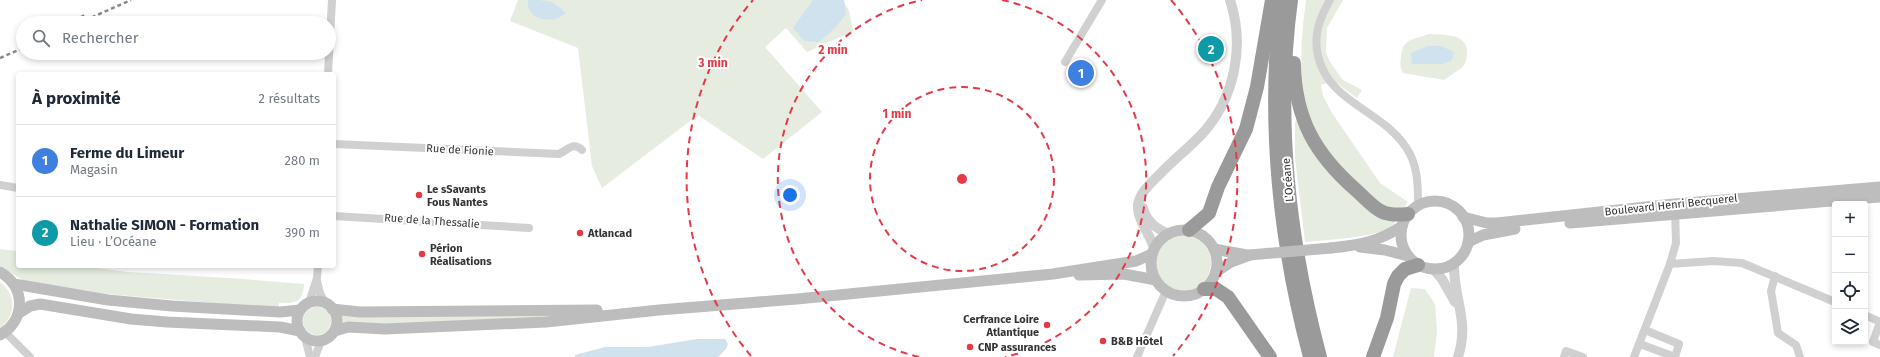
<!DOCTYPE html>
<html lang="fr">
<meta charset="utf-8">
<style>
body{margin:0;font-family:"Fira Sans",sans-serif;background:#f6f6f7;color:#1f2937}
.controls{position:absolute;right:12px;bottom:12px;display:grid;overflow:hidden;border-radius:4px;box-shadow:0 2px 6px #0003}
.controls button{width:36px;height:36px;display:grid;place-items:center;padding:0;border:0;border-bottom:1px solid #e0e1e3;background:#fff;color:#1f2937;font:20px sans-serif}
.you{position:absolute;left:790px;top:195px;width:14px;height:14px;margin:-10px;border:3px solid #fff;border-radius:50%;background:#1a73e8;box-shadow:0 0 0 6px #1a73e833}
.badge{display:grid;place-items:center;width:26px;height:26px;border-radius:50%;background:#0f766e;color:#fff;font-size:13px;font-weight:700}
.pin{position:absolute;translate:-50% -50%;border:2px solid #fff;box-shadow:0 1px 4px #0006}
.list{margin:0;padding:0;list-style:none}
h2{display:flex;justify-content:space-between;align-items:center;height:52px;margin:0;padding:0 16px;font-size:17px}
h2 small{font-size:13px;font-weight:400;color:#747a83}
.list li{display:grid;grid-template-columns:26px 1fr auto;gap:12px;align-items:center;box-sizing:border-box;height:72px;padding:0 16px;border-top:1px solid #e0e1e3}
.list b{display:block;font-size:15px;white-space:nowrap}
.list p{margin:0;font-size:13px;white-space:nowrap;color:#747a83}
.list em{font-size:13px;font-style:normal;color:#747a83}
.icon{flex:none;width:22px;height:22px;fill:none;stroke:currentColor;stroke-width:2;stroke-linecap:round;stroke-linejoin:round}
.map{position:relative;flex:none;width:1880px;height:357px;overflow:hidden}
.search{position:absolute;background:#fff;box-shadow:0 2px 6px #0003;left:16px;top:16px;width:320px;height:44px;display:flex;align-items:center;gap:10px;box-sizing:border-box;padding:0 14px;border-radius:22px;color:#747a83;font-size:15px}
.panel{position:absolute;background:#fff;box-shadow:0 2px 6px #0003;left:16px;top:72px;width:320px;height:196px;border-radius:4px}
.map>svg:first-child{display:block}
.green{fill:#e6ecdf}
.water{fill:#cfe2ee}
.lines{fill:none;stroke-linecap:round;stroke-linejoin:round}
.minor{stroke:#d0d0d0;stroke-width:8}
.tertiary{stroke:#d0d0d0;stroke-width:10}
.secondary{stroke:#bdbdbd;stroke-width:11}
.motorway{stroke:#9a9a9a;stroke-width:14}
.rail{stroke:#888;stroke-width:2.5;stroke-dasharray:4 3;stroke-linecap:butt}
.secondary-bridge{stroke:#bdbdbd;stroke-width:11}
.ring{fill:none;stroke:#e63946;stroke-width:2;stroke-dasharray:7 5}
.poi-dot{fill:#e63946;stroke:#fff;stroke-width:1.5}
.labels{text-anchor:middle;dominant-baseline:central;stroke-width:4;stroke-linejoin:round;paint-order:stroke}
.street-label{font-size:11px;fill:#333;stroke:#fff}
.poi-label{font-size:11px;font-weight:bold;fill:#333;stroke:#fff;text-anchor:start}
.centre{fill:#e63946;stroke:#fff;stroke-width:2}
.ring-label{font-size:12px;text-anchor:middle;font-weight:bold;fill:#e63946;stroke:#fff;stroke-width:4;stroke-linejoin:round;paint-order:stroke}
</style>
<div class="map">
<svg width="1880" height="357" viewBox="0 0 1880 357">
<rect width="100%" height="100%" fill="#fff"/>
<g class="green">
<polygon points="518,0 842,0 849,10 853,31 807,52 786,28 765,47 822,112 763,159 698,115 602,188 592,166 578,48 510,21"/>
<path d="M1306,0H1343L1327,28L1326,53L1330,62L1343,80L1362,90L1357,98L1334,81L1321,85L1323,96L1332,113L1380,183L1408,202C1403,209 1397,222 1390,227C1375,238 1325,240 1305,242L1295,158V122L1308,111C1298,74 1301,37 1306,0Z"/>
<path d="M1429,34C1444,35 1468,33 1467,53C1467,57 1466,62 1464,65C1459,71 1450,75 1444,80L1403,73C1400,68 1400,64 1401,58C1402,38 1413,40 1429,34Z"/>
<circle cx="1183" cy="263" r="28"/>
<path d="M0,249L18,251V266H82L128,272L230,278L304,284C303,303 295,303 279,303V307L237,305L107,294L26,281L21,279L0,266Z"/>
<path d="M0,282C18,296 15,316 0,329Z"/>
<polygon points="1411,288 1425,289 1435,304 1437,332 1434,357 1393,357"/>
<circle cx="317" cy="321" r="14"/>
<polygon points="339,314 577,315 576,317 340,327"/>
</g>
<g class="water">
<path d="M528,0C548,0 553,0 566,13C563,15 559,18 555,19C541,22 526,15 528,0Z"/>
<polygon points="813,0 844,0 846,14 836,27 819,42 804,41 793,28"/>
<polygon points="1428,46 1441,46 1454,52 1452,60 1443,64 1412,64 1411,53"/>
<polygon points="697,339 725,339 728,344 726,349 718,357 575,357 575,355 605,347 648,347"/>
</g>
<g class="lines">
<g class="minor">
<path d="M1330,0C1320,17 1313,35 1318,56C1329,105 1388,111 1410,154C1418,170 1418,188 1418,205"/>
<polyline points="1065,62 1102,0"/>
<polyline points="328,74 332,0"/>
<path d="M334,144L559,154C568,150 573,141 582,150"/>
<polyline points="0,185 18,188"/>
<polyline points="334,216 529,228"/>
<polyline points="1670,264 1713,261 1742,263 1835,302"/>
<polyline points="1775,276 1771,291 1778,333 1796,345 1800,357"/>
<polyline points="317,281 320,293 325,303"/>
<polyline points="309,303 317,278 318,266"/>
<polyline points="1865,315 1880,322 1873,342 1880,345"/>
<polyline points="5,332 30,357"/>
<polyline points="305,337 310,357"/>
<polyline points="1640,344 1675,357 1679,344 1645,330"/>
<polyline points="315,357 321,341"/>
<polyline points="1137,357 1166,291"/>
<polyline points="1564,357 1566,351 1583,357"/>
<polyline points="1634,357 1670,264 1676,243 1675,209"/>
</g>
<g class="tertiary">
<path d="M1143,208C1147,222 1156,229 1169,234"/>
<path d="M1154,248C1150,234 1137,219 1138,206C1138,194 1152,182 1160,174C1173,160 1189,148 1202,134C1235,98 1245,46 1230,0"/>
<path d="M1454,263C1453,299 1470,320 1458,357"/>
<polyline points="1433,269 1442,279 1455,302"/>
</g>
<g class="secondary">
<circle cx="1435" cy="235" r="34"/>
<polyline points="1463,217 1487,223 1497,223 1674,204 1880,187"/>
<polyline points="1570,223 1880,197"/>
<circle cx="1184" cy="263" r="33"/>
<polyline points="1468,242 1483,235 1515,229"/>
<polyline points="1360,247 1385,250 1408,256"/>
<path d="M1331,248C1359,245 1379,242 1402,226"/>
<polyline points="1214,249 1247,255"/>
<path d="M0,272C26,286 26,321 0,335"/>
<polyline points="1216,272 1231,262 1250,255"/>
<polyline points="1079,275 1124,274 1156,280"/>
<polyline points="14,284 108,300 172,306 280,312 300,310"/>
<circle cx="317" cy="321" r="20"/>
<polyline points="332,309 360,312 597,310"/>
<polyline points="19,313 30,306 40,304 131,319 167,322 280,327 300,331"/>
<polyline points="335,331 348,327 385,329 546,322 659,310 797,299 1053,274 1136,261 1152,254"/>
</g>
<g class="motorway">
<path d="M1281,0C1267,120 1279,241 1310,357"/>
<path d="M1291,0C1275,119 1289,241 1320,357"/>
<path d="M1294,63C1295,119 1315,154 1356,190C1377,209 1379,217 1408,214"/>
<polyline points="1189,230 1209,213 1218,187 1246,129 1257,87 1272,0"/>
<polyline points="1204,289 1216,289 1228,297 1270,357"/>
<polyline points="1373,357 1387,318 1394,284 1398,276 1405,269 1418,265"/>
</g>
<g class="rail">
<polyline points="68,23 85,15"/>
<polyline points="79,23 131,0"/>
<polyline points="0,58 23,48"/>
</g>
<polyline class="secondary-bridge" points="1250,255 1331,248"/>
</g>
<g class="ring">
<circle cx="962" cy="179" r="92"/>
<path d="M919 357A183 183 0 0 1 922 0M1002 0A183 183 0 0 1 1005 357"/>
<path d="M751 356A275 275 0 0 1 753 0M1171 0A275 275 0 0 1 1173 356"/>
</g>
<g class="poi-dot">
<circle cx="419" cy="195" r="4"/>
<circle cx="580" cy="233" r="4"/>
<circle cx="422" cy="254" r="4"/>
<circle cx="1047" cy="325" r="4"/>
<circle cx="1103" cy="341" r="4"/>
<circle cx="970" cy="347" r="4"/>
</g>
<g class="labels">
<g class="street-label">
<text transform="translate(460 150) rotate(3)">Rue de Fionie</text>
<text transform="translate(1288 180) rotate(-95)">L’Océane</text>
<text transform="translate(1671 205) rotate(-6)">Boulevard Henri Becquerel</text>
<text transform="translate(432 221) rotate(4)">Rue de la Thessalie</text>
</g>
<g class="poi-label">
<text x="427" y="189">Le sSavants<tspan x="427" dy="13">Fous Nantes</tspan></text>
<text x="588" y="233">Atlancad</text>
<text x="430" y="248">Périon<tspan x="430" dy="13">Réalisations</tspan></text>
<text x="1039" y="319" text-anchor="end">Cerfrance Loire<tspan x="1039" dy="13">Atlantique</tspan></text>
<text x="1111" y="341">B&amp;B Hôtel</text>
<text x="978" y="347">CNP assurances</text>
</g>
</g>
<circle cx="962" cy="179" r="6" class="centre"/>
<g class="ring-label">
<text x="833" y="54">2 min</text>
<text x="713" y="67">3 min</text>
<text x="897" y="118">1 min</text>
</g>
</svg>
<div class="controls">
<button>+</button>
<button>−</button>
<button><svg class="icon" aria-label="locate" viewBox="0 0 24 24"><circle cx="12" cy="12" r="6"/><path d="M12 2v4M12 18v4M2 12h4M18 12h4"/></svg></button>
<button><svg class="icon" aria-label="layers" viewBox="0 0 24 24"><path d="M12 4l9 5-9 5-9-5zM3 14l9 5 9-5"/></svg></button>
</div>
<div class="you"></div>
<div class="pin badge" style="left:1081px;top:73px;background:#3f7fe0">1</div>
<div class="pin badge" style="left:1211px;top:49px;background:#0f9aa8">2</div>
<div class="search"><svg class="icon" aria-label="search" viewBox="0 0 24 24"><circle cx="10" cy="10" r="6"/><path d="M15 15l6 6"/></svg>Rechercher</div>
<section class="panel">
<h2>À proximité<small>2 résultats</small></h2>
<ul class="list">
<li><span class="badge" style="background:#3f7fe0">1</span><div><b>Ferme du Limeur</b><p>Magasin</p></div><em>280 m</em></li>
<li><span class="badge" style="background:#0f9aa8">2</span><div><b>Nathalie SIMON - Formation</b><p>Lieu · L’Océane</p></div><em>390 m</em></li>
</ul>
</section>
</div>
